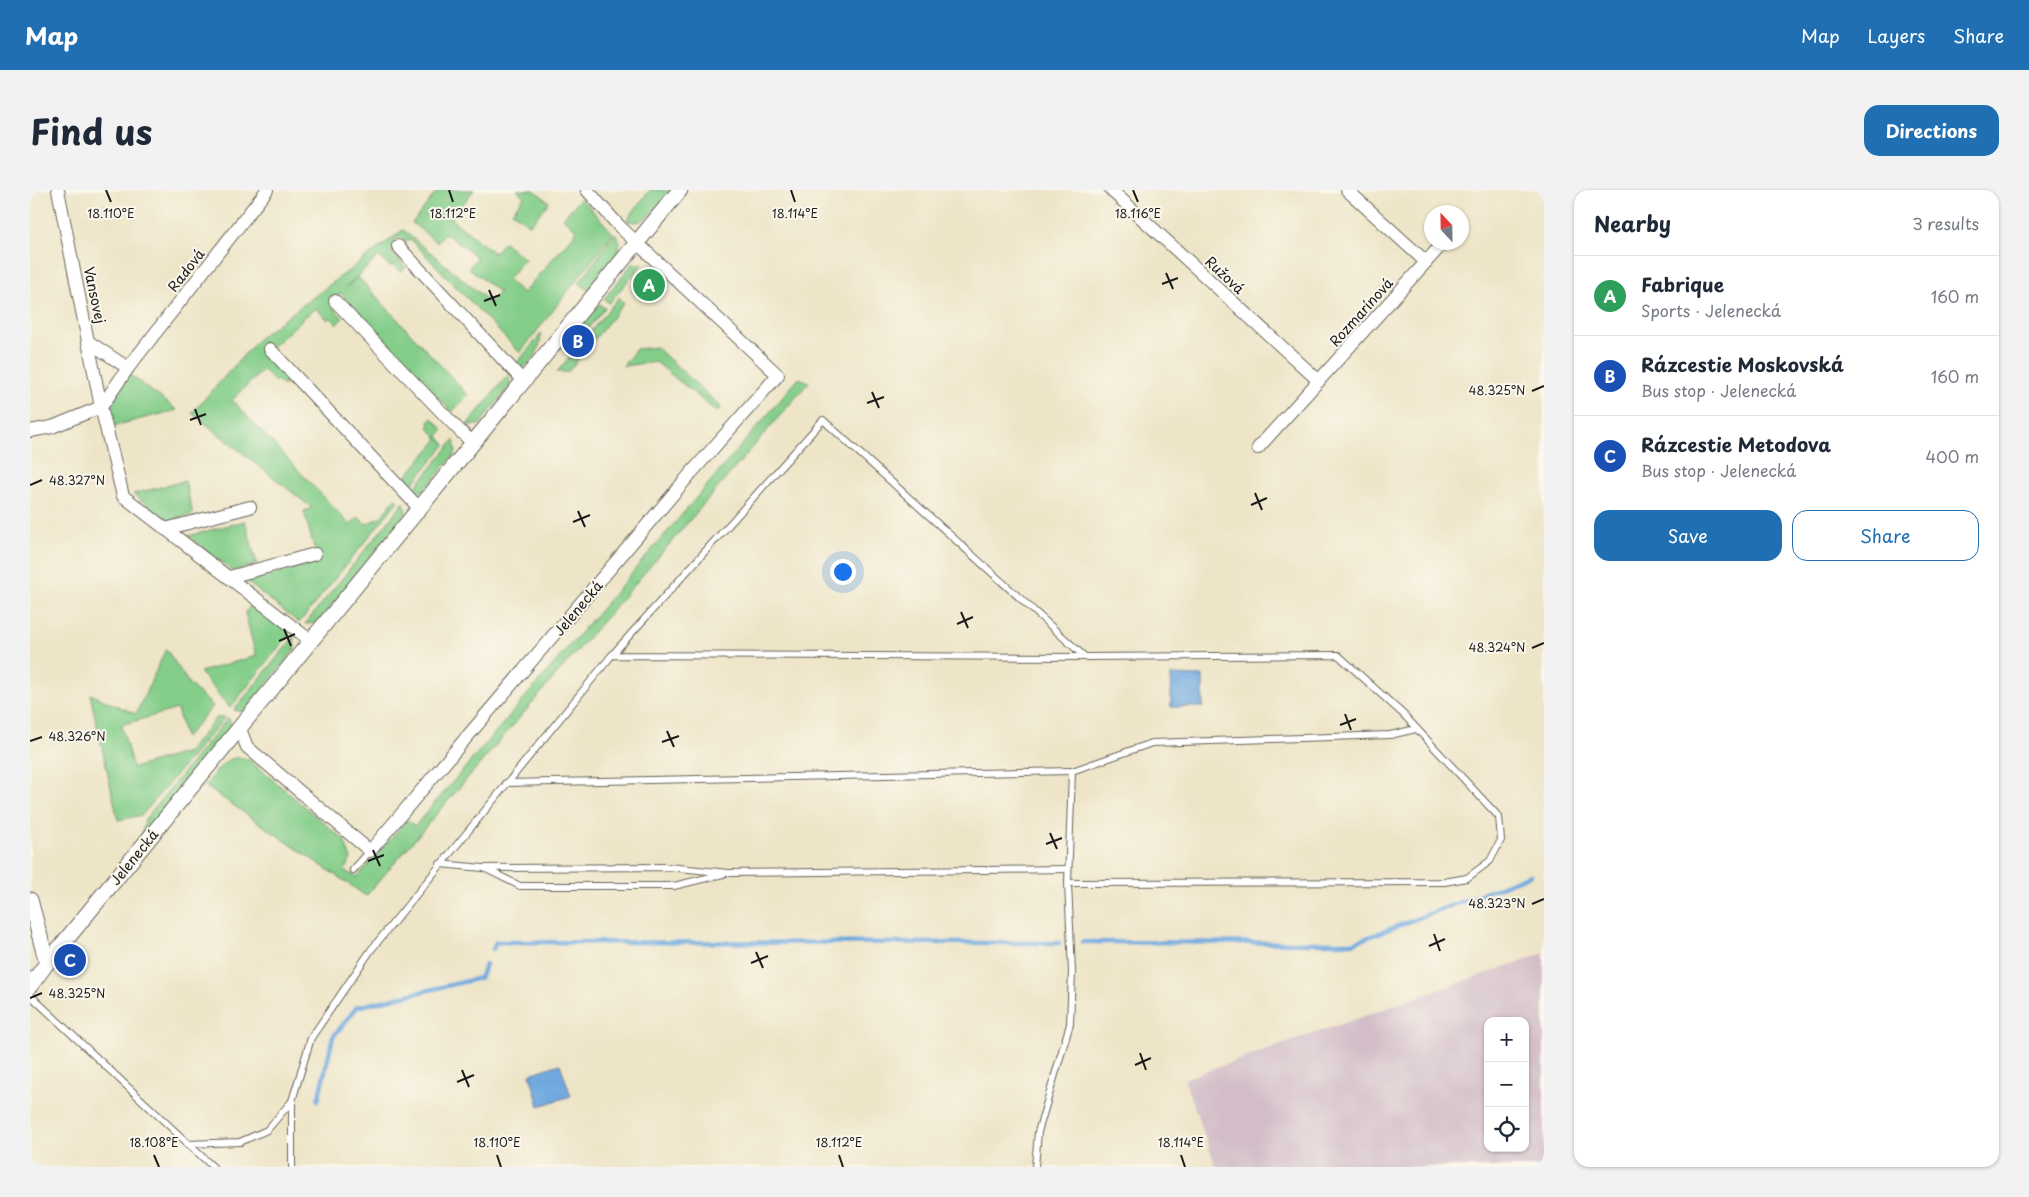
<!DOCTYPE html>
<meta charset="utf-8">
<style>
body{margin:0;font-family:"Playpen Sans",sans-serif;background:#f2f2f3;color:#1f2937}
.controls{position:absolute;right:15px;bottom:15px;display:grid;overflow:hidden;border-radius:10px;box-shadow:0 1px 4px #0004}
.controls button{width:45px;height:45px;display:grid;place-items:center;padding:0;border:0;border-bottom:1px solid #e0e1e3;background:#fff;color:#1f2937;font:25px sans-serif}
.compass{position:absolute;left:1394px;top:15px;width:45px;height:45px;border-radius:50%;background:#fff;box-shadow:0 1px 4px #0004;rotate:338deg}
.you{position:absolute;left:812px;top:381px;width:18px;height:18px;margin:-12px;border:4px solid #fff;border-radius:50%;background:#1a73e8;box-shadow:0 0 0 8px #1a73e833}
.badge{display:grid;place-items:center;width:32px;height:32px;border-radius:50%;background:#1f6fb2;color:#fff;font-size:16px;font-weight:700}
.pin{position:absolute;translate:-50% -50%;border:2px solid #fff;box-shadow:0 1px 5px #0006}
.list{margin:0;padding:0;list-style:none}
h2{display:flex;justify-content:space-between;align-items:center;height:65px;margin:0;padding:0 20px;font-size:21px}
h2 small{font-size:16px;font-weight:400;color:#747a83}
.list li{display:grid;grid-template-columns:32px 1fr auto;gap:15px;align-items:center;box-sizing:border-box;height:80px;padding:0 20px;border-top:1px solid #e0e1e3}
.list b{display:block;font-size:19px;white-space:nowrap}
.list p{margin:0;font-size:16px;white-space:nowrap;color:#747a83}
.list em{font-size:16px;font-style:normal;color:#747a83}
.actions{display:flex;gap:10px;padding:15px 20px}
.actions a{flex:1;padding:11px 0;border:1px solid #1f6fb2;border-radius:15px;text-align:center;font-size:18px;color:#1f6fb2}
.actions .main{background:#1f6fb2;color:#fff}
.icon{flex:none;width:28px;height:28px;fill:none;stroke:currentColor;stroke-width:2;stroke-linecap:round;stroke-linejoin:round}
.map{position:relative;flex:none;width:1514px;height:977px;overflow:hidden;border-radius:15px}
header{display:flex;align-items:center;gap:30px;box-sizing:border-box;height:70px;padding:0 25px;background:#1f6fb2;color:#fff}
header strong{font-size:24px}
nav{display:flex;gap:28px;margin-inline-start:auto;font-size:18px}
.intro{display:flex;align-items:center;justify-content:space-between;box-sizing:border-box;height:120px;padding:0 30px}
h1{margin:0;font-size:35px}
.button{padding:12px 22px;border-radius:15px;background:#1f6fb2;color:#fff;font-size:18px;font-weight:700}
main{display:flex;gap:30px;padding:0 30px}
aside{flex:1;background:#fff;border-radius:15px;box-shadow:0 1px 4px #0004}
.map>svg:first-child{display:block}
.industrial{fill:#d2bdc8;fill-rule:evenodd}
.green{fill:#84ce8a;stroke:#507553}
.water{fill:#6fa9df;stroke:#46627e}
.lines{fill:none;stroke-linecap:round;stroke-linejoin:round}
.stream{stroke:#6fa9df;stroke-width:4.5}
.service-casing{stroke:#666258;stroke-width:8}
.minor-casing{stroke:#666258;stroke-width:14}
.tertiary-casing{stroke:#666258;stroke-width:17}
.service{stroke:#fff;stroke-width:6}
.minor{stroke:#fff;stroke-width:12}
.tertiary{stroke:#fff;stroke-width:15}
.ticks{fill:none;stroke:#1c1c1c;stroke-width:2}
.labels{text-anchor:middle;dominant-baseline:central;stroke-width:4;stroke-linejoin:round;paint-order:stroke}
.street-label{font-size:14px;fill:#1c1c1c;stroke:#fbf7ec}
.ticks-label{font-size:12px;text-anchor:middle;fill:#1c1c1c;stroke:#fbf7ec;stroke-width:4;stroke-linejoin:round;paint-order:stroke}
</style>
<header>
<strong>Map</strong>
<nav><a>Map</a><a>Layers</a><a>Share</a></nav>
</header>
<div class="intro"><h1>Find us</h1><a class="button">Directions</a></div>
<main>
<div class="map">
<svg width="1514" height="977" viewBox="0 0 1514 977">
<rect width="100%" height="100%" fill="#fbf7ec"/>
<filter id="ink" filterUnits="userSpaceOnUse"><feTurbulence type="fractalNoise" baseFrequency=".02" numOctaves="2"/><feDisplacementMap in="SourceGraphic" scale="10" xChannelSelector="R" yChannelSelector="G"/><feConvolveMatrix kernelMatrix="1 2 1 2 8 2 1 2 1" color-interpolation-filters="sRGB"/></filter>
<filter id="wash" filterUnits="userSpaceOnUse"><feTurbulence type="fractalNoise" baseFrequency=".0096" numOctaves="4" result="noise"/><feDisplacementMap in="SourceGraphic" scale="20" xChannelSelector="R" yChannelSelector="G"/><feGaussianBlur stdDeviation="1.12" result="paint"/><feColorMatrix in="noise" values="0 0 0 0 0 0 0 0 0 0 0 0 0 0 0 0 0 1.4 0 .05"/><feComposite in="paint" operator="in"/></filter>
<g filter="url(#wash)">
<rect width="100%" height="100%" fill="#eee5c8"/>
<path class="industrial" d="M1514,763V977H1186L1154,889ZM1458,831H1495V958H1458Z"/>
<g class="green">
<polygon points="408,0 444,0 421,29 464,63 474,52 495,69 477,90 493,103 547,41 533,28 551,8 583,43 490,163 381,50 374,50 370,46 364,52 368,56 361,62 376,77 370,82 363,75 360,77 349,66 316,97 328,87 438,205 422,222 310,103 299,113 313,128 307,134 300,127 298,130 285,118 235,163 260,190 253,196 247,190 245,192 233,180 202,210 320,335 328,327 336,334 351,327 365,309 368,311 269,433 217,392 288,372 274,321 282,318 162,223 230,147 373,40 460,112 469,102 439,78 447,67 415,43 407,52 382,33"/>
<polygon points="487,0 504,0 519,12 500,35 482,22 494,7"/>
<polygon points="620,0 640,0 619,26 608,32 596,31"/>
<polygon points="585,43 590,52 588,62 558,100 549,93"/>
<polygon points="613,73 579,113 574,109 602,74"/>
<polygon points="589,107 594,113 538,182 527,182"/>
<polygon points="569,114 575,118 548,150 543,146"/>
<path d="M511,144C510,158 505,173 490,178L486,174Z"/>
<polygon points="626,157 691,217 687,222 626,172 593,176 606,159"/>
<polygon points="99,184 147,220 83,236 78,214"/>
<polygon points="478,185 481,194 449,235 437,235"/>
<path d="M769,188L779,192L336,706L175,596C188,580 195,563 218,569L314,650L321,669L314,681L327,687L377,630L385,636Z"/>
<polygon points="402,228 413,240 408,246 415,255 380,297 373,290 408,249 398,237 400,234 398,232"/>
<polygon points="424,250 426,263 393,301 382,301"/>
<polygon points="155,291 163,324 139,331 103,304"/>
<polygon points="374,312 376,323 287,433 275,434"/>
<polygon points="215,331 227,374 203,381 158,346"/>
<polygon points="222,413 261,442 200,518 170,482 226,466 215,423"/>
<polygon points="264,447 265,459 214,522 204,520"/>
<polygon points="136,459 160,495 183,516 155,548 147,519 91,535 103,578 158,562 186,528 195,527 112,625 88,630 60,504 106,524"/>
<polygon points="198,528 202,535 111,648 115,629"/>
</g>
<g class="water">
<polygon points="1141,485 1173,486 1173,517 1141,517"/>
<polygon points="530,874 541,906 509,916 500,884"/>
</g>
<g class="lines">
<g class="stream">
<polyline points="1052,752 1323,753 1501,685"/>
<polyline points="463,759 466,752 1029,753"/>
<polyline points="288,910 303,847 327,817 450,788 456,774"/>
</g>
</g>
</g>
<g filter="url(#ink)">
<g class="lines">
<g class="service-casing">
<g id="service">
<polyline points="476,593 1042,581"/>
<polyline points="410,674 453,678 638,677 699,683 1038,679"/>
<polyline points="454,678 490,696 644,696 693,684"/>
<polyline points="323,680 340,661"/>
<polyline points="1038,693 1042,581 1122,553 1360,545 1386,539"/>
<polyline points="0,805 183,977"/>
<polyline points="157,954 210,952 237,940 262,911 281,848 341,760 582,465 793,230 1055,467 582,465"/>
<polyline points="262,977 262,911"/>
<polyline points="1005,977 1008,942 1040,834 1042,782 1038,693 1414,692 1437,688 1460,671 1471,650 1469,627 1374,525 1308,465 1055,467"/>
</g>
</g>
<g class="minor-casing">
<g id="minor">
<polyline points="237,0 98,178 71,217 93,306 281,451"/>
<polyline points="1081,0 1289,191"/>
<polyline points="1317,0 1396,72"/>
<polyline points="368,56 494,192"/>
<polyline points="305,111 429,240 443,253"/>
<polyline points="59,152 98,178"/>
<polyline points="240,159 389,318"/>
<polyline points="0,241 22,237 71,217 28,0"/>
<polyline points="1228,258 1414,52"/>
<polyline points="135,339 220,317"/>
<polyline points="199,387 285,364"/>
<polyline points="210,539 217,557 340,661 662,282 748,185 589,36 557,0"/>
</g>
</g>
<g class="tertiary-casing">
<g id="tertiary">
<polyline points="0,710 17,773"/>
<polyline points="0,796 17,773 650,0"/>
</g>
</g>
<use href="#service" class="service"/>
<use href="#minor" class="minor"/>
<use href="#tertiary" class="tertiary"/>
</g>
</g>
<path class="ticks" d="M76,0L81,12M419,0L423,12M761,0L765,12M1103,0L1108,12M1136,83L1143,99M1132,94L1148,88M459,100L466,116M454,111L470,105M1502,201L1514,196M842,202L849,218M837,213L854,207M165,219L171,235M160,230L176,224M0,295L12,290M1225,303L1232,320M1221,315L1237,308M548,321L555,337M543,332L560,325M931,422L938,438M927,434L943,427M254,439L261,456M249,451L265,444M1502,458L1514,453M1315,524L1321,540M1310,535L1326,529M637,541L644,557M0,551L12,547M632,552L649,546M1020,643L1027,659M1016,654L1032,648M343,660L350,676M338,671L354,665M1502,714L1514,709M1404,744L1410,761M1399,756L1415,749M726,762L733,778M721,773L738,766M0,808L12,803M1110,863L1116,880M1105,875L1121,868M432,880L439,897M427,892L444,885M124,965L129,977M467,965L471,977M809,965L813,977M1151,965L1155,977"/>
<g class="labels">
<g class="street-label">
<text transform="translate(156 80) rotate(-52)">Radová</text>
<text transform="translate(1195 85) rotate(43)">Ružová</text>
<text transform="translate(65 105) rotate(78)">Vansovej</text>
<text transform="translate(1331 122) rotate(-48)">Rozmarínová</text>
<text transform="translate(548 418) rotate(-50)">Jelenecká</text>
<text transform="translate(104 667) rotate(-51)">Jelenecká</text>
</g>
</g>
<g class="ticks-label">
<text x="81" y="28">18.110°E</text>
<text x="423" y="28">18.112°E</text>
<text x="765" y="28">18.114°E</text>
<text x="1108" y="28">18.116°E</text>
<text x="1467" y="205">48.325°N</text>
<text x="47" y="295">48.327°N</text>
<text x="1467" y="462">48.324°N</text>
<text x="47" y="551">48.326°N</text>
<text x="1467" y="718">48.323°N</text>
<text x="47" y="808">48.325°N</text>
<text x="124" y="957">18.108°E</text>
<text x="467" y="957">18.110°E</text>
<text x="809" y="957">18.112°E</text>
<text x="1151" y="957">18.114°E</text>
</g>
</svg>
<div class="controls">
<button>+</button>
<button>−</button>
<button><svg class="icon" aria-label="locate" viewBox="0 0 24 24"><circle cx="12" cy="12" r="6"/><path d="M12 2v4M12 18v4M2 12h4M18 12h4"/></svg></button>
</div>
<svg class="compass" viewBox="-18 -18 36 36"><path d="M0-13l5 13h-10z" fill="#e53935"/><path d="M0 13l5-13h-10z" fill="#747a83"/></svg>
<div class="you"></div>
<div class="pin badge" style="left:619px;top:95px;background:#2e9e5b">A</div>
<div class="pin badge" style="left:548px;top:151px;background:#1a4fb4">B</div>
<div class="pin badge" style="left:40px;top:770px;background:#1a4fb4">C</div>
</div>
<aside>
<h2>Nearby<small>3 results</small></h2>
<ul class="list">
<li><span class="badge" style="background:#2e9e5b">A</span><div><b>Fabrique</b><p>Sports · Jelenecká</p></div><em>160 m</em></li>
<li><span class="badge" style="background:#1a4fb4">B</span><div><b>Rázcestie Moskovská</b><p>Bus stop · Jelenecká</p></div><em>160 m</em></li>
<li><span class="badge" style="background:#1a4fb4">C</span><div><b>Rázcestie Metodova</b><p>Bus stop · Jelenecká</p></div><em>400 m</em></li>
</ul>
<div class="actions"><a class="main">Save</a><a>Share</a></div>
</aside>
</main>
